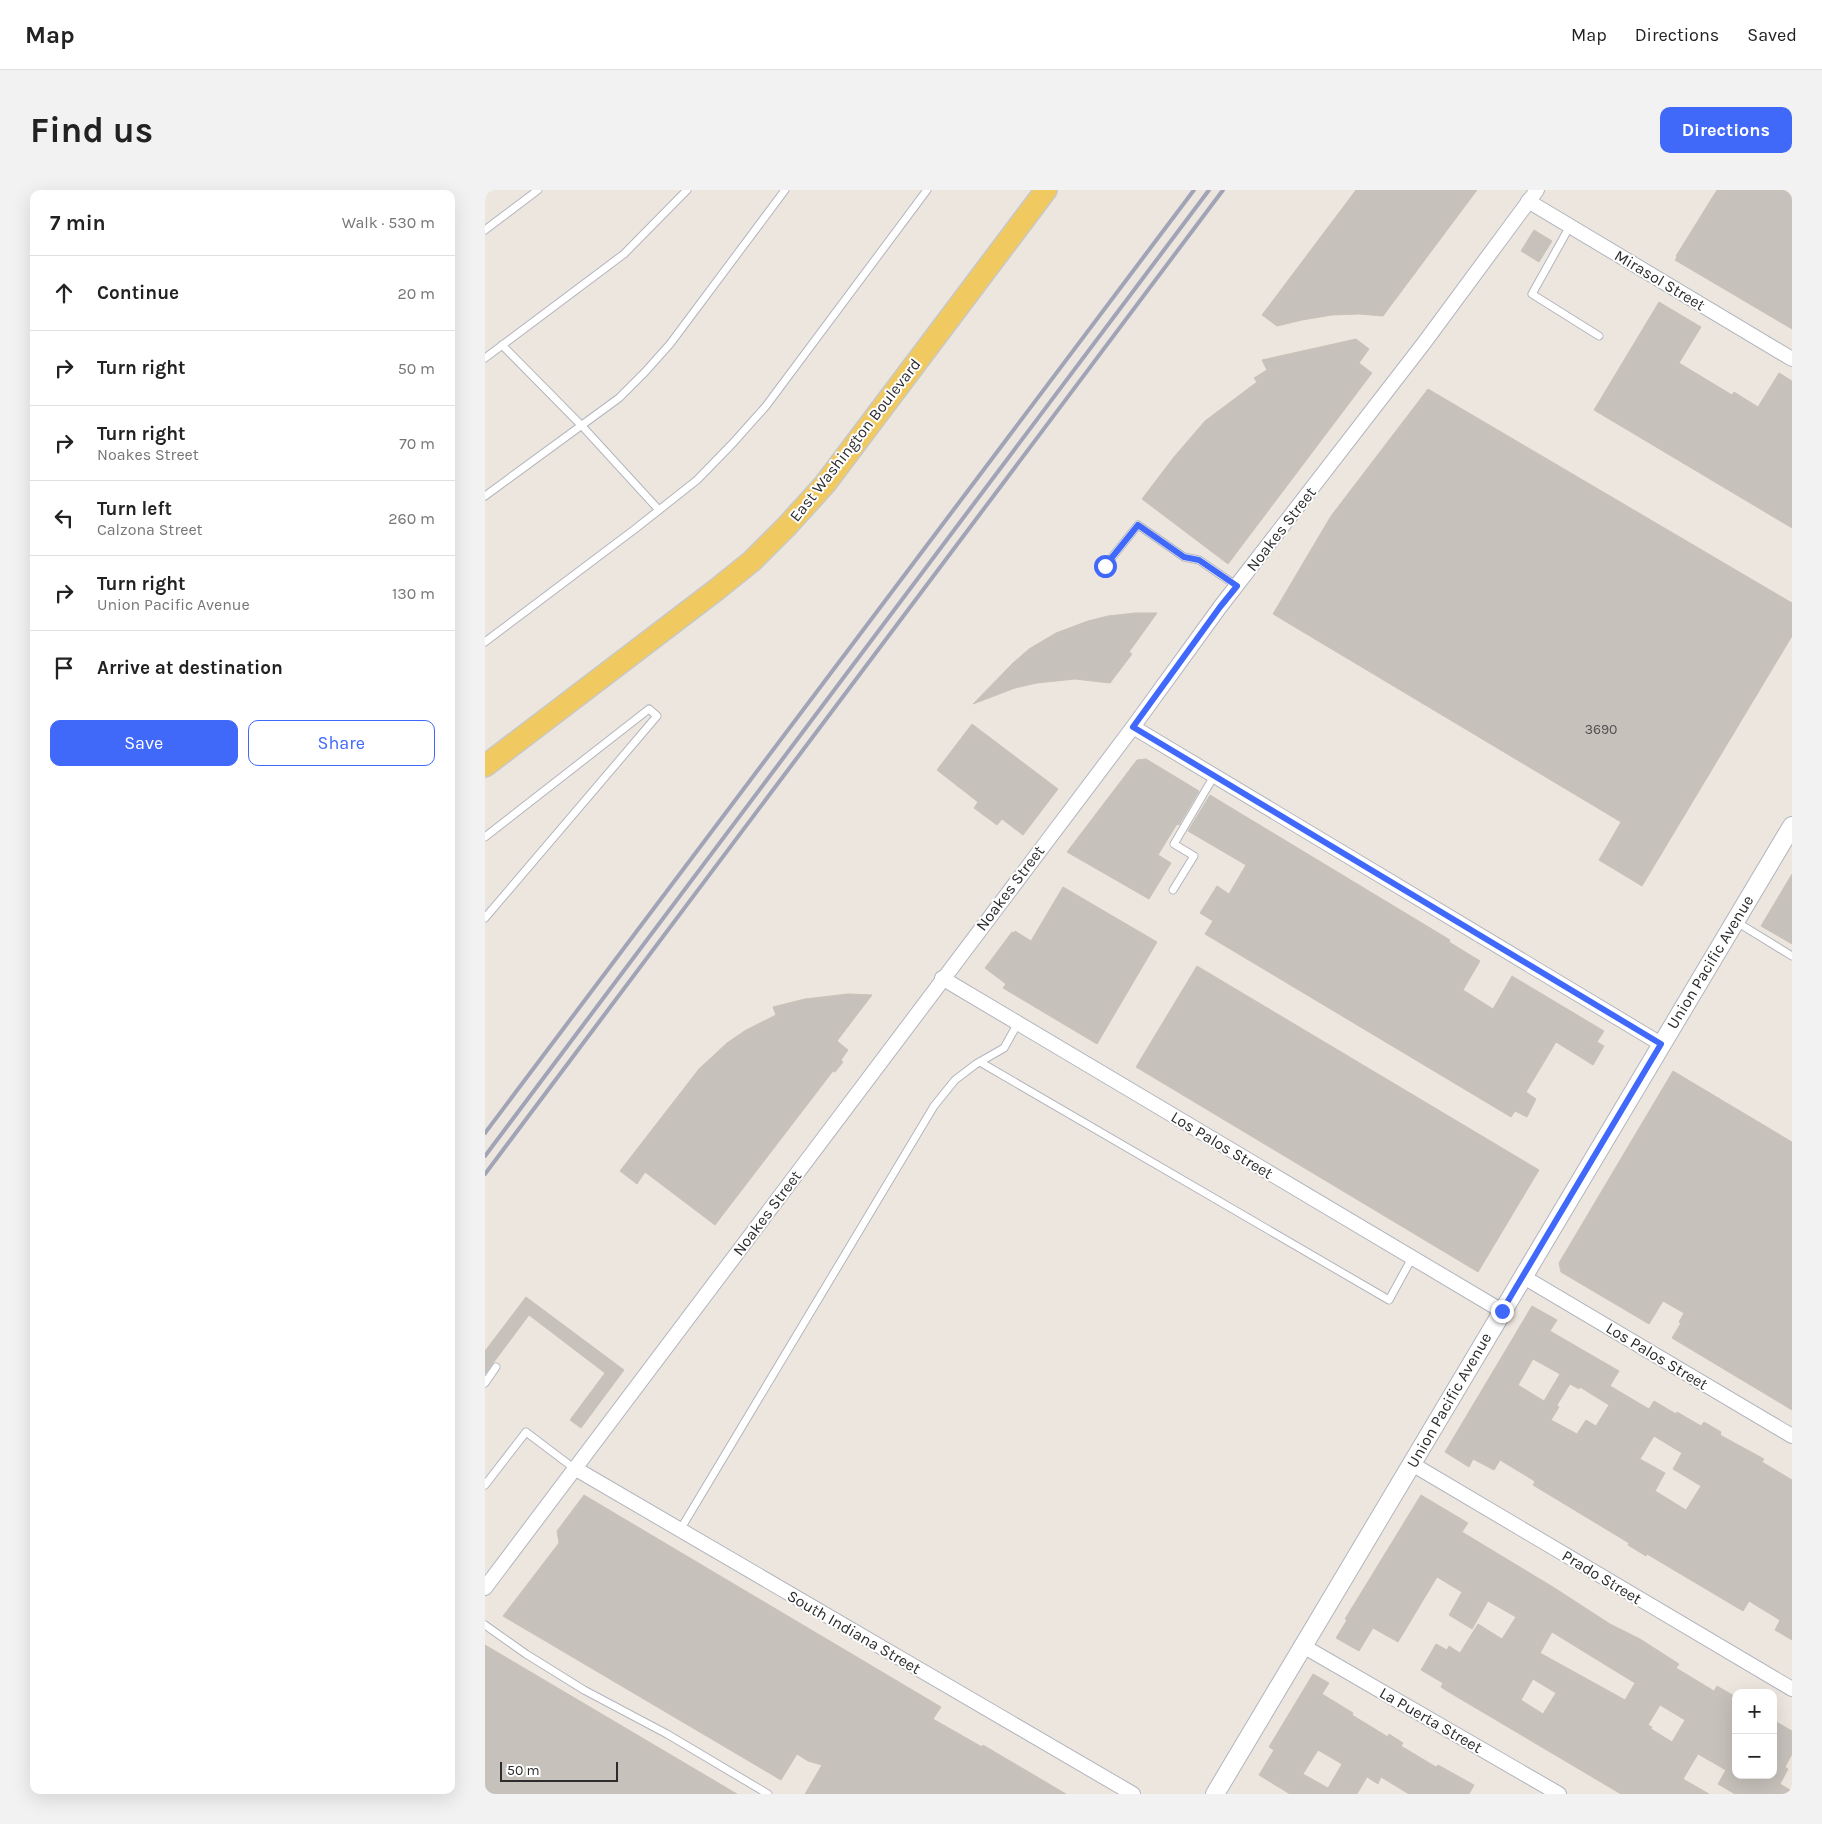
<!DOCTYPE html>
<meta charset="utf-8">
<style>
body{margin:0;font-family:Karla,sans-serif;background:#f2f2f2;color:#222}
.controls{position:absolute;right:15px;bottom:15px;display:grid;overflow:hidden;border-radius:10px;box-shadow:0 5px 20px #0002}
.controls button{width:45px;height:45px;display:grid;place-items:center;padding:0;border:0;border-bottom:1px solid #e0e0e0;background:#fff;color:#222;font:25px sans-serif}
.scale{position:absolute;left:15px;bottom:12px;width:118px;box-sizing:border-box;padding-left:5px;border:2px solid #2c2c2c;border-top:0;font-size:14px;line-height:18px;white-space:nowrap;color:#2c2c2c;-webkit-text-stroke:4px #fff;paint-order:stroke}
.stop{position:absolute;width:15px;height:15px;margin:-11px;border:4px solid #4068f9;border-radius:50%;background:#fff}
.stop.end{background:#4068f9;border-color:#fff;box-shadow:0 1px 5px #0008}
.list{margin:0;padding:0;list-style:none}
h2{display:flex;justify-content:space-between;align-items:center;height:65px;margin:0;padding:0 20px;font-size:21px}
h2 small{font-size:16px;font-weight:400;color:#767676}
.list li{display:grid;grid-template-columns:32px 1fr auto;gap:15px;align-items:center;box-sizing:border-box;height:75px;padding:0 20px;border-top:1px solid #e0e0e0}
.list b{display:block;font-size:19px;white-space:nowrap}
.list p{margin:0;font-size:16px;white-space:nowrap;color:#767676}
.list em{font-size:16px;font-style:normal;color:#767676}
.actions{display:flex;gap:10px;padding:15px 20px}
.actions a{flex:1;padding:11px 0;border:1px solid #4068f9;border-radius:10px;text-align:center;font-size:18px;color:#4068f9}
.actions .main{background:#4068f9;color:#fff}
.icon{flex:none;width:28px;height:28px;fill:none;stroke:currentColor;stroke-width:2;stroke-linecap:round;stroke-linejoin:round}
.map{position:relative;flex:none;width:1307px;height:1604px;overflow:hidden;border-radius:10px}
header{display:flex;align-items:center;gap:30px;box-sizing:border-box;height:70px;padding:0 25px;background:#fff;border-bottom:1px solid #e0e0e0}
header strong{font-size:24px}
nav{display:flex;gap:28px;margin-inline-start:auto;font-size:18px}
.intro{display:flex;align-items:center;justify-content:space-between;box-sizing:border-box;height:120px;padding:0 30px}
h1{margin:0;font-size:35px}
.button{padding:12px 22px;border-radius:10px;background:#4068f9;color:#fff;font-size:18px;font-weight:700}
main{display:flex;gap:30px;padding:0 30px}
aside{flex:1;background:#fff;border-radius:10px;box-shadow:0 5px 20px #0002}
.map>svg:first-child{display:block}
.building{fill:#c6c1ba;stroke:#c9c2b8;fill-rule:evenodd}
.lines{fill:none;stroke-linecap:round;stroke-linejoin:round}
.service-casing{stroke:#b2b5bf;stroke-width:9}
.minor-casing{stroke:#b2b5bf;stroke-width:16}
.tertiary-casing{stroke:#b2b5bf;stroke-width:20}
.primary-casing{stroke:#c8c8c8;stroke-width:24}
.service{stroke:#fff;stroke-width:7}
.minor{stroke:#fff;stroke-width:14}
.tertiary{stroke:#fff;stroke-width:18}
.primary{stroke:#f0ca61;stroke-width:21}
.rail{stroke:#a1a4b6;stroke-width:4}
.route{stroke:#4068f9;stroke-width:6}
.labels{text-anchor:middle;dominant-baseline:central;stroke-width:4;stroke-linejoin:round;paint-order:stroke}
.number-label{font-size:14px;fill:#525150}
.street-label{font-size:16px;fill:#2c2c2c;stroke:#fff}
</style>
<header>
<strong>Map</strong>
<nav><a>Map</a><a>Directions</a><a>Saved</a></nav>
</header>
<div class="intro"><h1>Find us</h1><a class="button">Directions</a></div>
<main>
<aside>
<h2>7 min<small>Walk · 530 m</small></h2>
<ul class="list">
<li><svg class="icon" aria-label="ahead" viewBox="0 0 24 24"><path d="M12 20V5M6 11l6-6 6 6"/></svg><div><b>Continue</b></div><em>20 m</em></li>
<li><svg class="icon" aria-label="right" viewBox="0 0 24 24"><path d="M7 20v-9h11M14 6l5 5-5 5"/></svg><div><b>Turn right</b></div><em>50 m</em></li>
<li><svg class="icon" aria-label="right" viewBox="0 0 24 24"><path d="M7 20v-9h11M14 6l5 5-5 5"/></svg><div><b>Turn right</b><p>Noakes Street</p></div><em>70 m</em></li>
<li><svg class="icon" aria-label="left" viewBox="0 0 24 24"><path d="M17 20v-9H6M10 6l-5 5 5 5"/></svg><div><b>Turn left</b><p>Calzona Street</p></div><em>260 m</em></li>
<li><svg class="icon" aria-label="right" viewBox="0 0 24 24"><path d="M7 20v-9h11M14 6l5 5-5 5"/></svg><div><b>Turn right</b><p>Union Pacific Avenue</p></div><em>130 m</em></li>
<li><svg class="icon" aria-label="arrive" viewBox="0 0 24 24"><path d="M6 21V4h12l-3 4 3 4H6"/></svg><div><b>Arrive at destination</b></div></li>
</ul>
<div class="actions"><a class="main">Save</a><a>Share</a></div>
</aside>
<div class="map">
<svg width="1307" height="1604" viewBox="0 0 1307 1604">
<rect width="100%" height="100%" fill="#ede6de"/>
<g class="building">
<polygon points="871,0 992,0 898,126 874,124 847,125 817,130 792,136 777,125"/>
<polygon points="1232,0 1305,0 1307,7 1307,139 1190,70 1192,67 1191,66"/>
<polygon points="1049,40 1067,51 1054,72 1036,61"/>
<polygon points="1174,112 1216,137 1194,173 1247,205 1249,202 1273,217 1294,183 1307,191 1307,338 1109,220"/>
<polygon points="871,149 884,159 874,173 887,183 743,374 657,309 689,267 720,231 772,192 769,188 782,180 777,170"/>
<polygon points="943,199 1307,413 1307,446 1157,696 1114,670 1136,632 788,424 846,326"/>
<polygon points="650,423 672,423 644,462 647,464 625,493 590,489 552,493 530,498 488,514 528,473 544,459 571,443 603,431 623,426"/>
<polygon points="487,534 573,599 538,645 517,629 512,635 489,618 493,612 452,580"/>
<polygon points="661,569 714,601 694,635 692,634 673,665 686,673 664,709 582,662 652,570"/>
<polygon points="725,605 965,750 964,752 995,771 978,800 1008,819 1027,786 1119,841 1112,852 1119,856 1108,875 1071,852 1041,902 1051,909 1042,927 1030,921 1026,927 720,744 728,731 715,723 732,696 744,704 761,675 703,641"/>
<polygon points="1307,684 1307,754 1276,736"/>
<polygon points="578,697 672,752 612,854 518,798 521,794 500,778 527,742 529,743 530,741 546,751"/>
<polygon points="712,776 1054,980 993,1082 651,877"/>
<polygon points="363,804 387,805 352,851 363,860 356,870 358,872 350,882 348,881 230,1035 160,982 152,994 135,981 214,879 242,853 261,840 291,825 288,817 320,809"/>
<polygon points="1188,881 1307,952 1307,1220 1187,1148 1196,1133 1194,1132 1199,1123 1178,1111 1164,1134 1076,1082 1074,1073"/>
<polygon points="41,1107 139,1180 96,1238 85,1230 120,1183 44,1125 0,1184 0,1161"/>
<path d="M1047,1116L1072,1130L1065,1141L1134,1181L1125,1196L1164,1219L1169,1211L1191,1224L1192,1222L1216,1236L1219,1232L1236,1242L1235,1245L1279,1269L1277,1272L1307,1290V1450L1290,1440L1295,1430L1264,1411L1258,1421L1162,1364L1161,1366L1143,1355L1144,1353L1048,1295L1050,1292L1048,1290L1015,1270L1009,1280L988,1269L984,1277L960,1262ZM1048,1169L1075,1184L1059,1211L1033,1195ZM1085,1194L1094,1199L1095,1197L1124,1215L1111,1236L1101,1230L1092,1244L1066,1230L1074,1217L1072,1215ZM1169,1246L1197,1263L1188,1279L1216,1296L1201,1320L1170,1301L1180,1283L1155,1269Z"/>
<polygon points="99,1305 456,1517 448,1529 497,1557 498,1555 581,1604 320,1604 337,1575 323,1571 312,1564 296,1590 18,1426 74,1353 72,1341"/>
<path d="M936,1305L983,1333L977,1342L1068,1397L1125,1434L1155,1449L1194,1474L1191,1478L1229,1501L1232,1496L1251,1507V1585H1288V1530L1307,1541V1564L1300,1577L1303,1579L1295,1594L1307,1601V1604H1250L1233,1594L1241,1580L1213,1564L1198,1589L1224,1604H1136L962,1501L956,1497L958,1493L936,1480L951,1454L962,1460L964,1456L975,1463L993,1434L1017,1449L1031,1427L1003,1411L987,1439L964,1425L977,1402L952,1387L913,1452L888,1438L874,1461L851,1448L862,1430L860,1429ZM1067,1442L1150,1493L1140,1510L1055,1463ZM1048,1489L1071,1503L1058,1524L1036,1510ZM1175,1515L1200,1530L1187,1552L1166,1539L1167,1537L1163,1535Z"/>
<polygon points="0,1455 252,1604 0,1604"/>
<path d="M828,1484L844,1493L837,1504L868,1523L867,1525L903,1547L904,1544L918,1553L916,1556L951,1577L953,1575L989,1595L984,1604H924L896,1587L893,1594L882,1587L872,1604H805L774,1585L789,1560L784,1557ZM833,1560L857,1574L843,1598L818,1584Z"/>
</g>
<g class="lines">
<g class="service-casing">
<g id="service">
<polyline points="1085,36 1047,104 1114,146"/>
<polyline points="0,40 53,0"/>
<polyline points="17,155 97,236 174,320"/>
<polyline points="0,168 139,64 202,0"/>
<polyline points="0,306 134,208 160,182 185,154 300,0"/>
<polyline points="620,376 653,335 699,367 714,370 752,396"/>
<polyline points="0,452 150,339 212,290 248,253 281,216 442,0"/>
<polyline points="0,647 164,519 172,526 0,728"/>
<polyline points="688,700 709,666 689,654 729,586"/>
<polyline points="1250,731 1307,766"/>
<polyline points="495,872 904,1110 927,1068"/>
<polyline points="0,1193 11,1177"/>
<polyline points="0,1295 41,1242 90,1279"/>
<polyline points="195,1340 449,916 470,890 491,874 519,858 533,833"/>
<polyline points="0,1435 41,1464 99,1500 182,1544 283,1604"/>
</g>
</g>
<g class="minor-casing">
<g id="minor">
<polyline points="1043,11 1307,169"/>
<polyline points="648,537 1176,854"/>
<polyline points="457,788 1017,1121"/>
<polyline points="1037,1086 1307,1246"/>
<polyline points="927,1274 1307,1499"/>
<polyline points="91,1279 648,1604"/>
<polyline points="0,1398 648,537 735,417 939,153 1052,0"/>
<polyline points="818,1456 1074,1604"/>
</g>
</g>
<g class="tertiary-casing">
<polyline id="tertiary" points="730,1604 1307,636"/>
</g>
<g class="primary-casing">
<polyline id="primary" points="0,576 231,400 267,371 302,336 340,294 561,0"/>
</g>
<use href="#service" class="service"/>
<use href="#minor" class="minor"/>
<use href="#tertiary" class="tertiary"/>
<use href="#primary" class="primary"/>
<g class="rail">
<polyline points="0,943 709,0"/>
<polyline points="0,966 724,0"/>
<polyline points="0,984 738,0"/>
</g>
</g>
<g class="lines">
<polyline class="route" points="620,376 653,335 699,367 714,370 752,396 735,417 648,537 1176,854 1017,1121"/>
</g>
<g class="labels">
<g class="number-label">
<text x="1116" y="539">3690</text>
</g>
<g class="street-label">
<text transform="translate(1175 90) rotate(31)">Mirasol Street</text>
<text transform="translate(370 250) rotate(-52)">East Washington Boulevard</text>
<text transform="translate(796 339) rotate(-52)">Noakes Street</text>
<text transform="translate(525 698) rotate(-53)">Noakes Street</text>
<text transform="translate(1225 772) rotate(-59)">Union Pacific Avenue</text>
<text transform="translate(737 955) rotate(31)">Los Palos Street</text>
<text transform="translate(282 1023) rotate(-53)">Noakes Street</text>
<text transform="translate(1172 1166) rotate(31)">Los Palos Street</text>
<text transform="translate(964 1210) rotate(-60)">Union Pacific Avenue</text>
<text transform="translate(1117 1387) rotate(31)">Prado Street</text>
<text transform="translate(369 1442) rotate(30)">South Indiana Street</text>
<text transform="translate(946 1530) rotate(30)">La Puerta Street</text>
</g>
</g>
</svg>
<div class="controls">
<button>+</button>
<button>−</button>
</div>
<div class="scale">50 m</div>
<div class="stop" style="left:620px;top:376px"></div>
<div class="stop end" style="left:1017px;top:1121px"></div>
</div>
</main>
